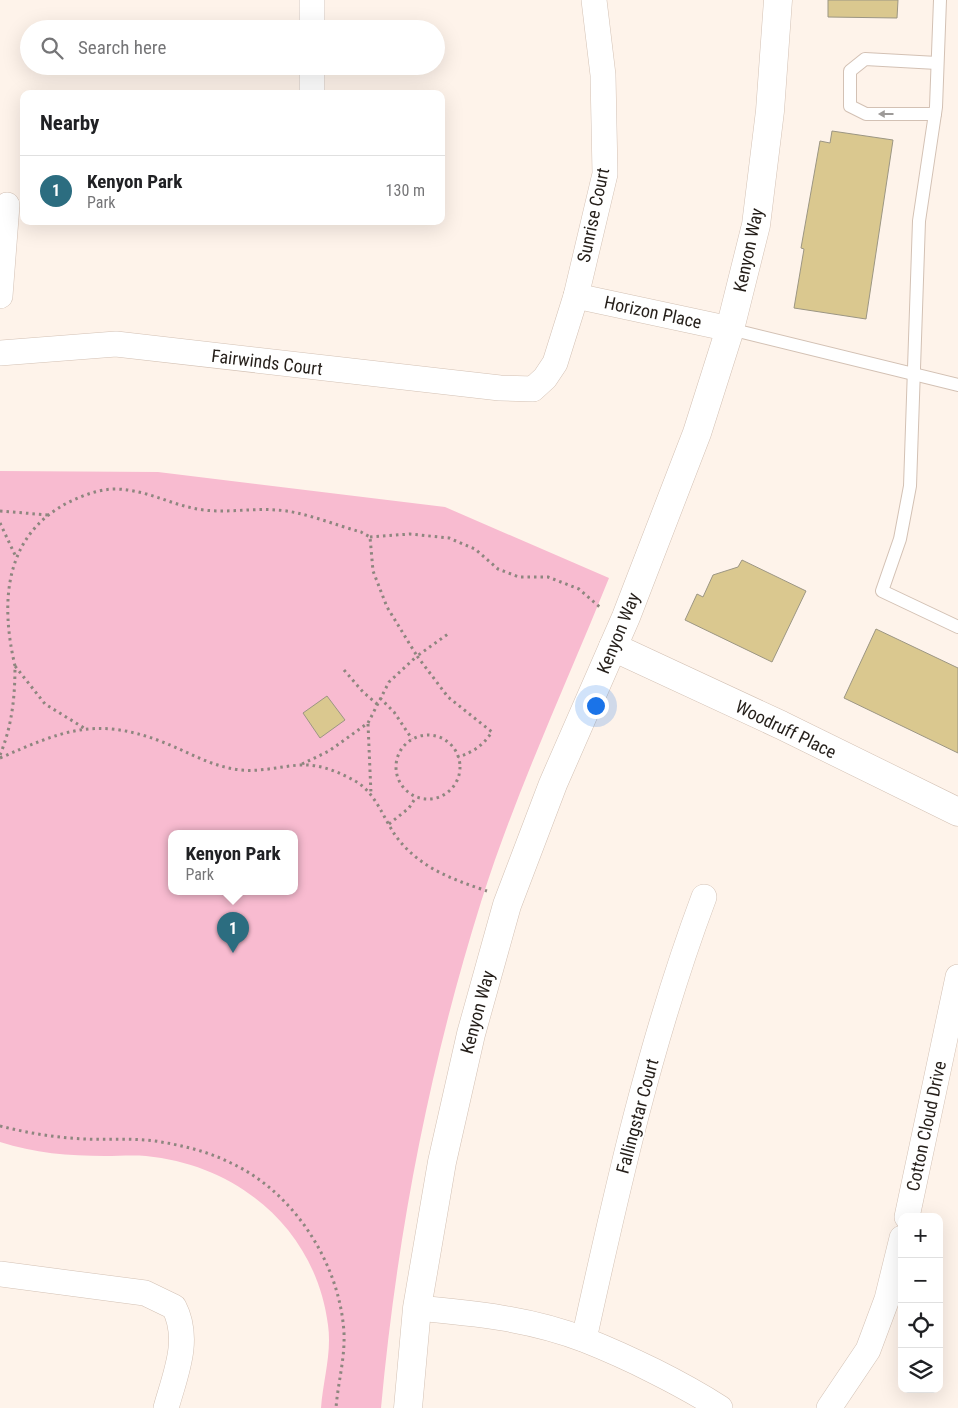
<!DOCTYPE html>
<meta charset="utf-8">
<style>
body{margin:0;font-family:"Roboto Condensed",sans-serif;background:#f6f6f6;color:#202124}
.controls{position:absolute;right:15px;bottom:15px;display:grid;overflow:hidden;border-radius:10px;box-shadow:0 5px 20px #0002}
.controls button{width:45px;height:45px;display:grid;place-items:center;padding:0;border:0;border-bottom:1px solid #e0e0e0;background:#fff;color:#202124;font:25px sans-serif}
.you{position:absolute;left:595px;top:705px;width:18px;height:18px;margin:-12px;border:4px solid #fff;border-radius:50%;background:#1a73e8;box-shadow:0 0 0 8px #1a73e833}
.badge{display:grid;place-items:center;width:32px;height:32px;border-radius:50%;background:#2c6d80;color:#fff;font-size:16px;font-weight:700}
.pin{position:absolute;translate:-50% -41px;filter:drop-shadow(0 1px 2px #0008)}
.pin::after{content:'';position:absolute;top:26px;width:18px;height:15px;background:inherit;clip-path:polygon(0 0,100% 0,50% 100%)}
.popup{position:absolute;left:168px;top:830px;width:130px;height:65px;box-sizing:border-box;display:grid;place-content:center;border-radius:10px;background:#fff;filter:drop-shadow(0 1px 4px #0005);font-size:16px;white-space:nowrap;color:#757577}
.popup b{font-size:19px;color:#202124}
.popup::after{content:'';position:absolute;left:50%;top:100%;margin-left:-10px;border:10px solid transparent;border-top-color:#fff}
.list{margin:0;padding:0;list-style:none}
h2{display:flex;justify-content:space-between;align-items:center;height:65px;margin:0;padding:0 20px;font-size:21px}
h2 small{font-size:16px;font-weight:400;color:#757577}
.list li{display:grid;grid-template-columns:32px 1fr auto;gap:15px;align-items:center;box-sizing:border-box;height:70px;padding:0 20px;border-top:1px solid #e0e0e0}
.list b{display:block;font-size:19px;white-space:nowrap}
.list p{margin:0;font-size:16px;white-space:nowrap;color:#757577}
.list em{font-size:16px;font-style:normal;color:#757577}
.icon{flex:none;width:28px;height:28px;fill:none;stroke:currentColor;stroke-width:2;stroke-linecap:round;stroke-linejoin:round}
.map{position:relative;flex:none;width:958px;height:1408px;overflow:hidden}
.search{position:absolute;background:#fff;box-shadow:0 5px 20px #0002;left:20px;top:20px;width:425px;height:55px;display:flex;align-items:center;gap:12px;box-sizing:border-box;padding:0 18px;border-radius:28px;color:#757577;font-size:19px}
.panel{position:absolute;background:#fff;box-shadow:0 5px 20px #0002;left:20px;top:90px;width:425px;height:135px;border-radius:10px}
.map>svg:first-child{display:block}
.green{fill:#f8bbd0;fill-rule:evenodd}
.building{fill:#dac88f;stroke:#9c9683}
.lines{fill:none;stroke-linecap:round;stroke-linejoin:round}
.lane-casing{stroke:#d3c1b4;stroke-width:14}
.street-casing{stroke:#d3c1b4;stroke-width:26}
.secondary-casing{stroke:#d3c1b4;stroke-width:29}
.path{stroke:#8e867f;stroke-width:3;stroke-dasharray:2.5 4;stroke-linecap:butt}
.lane{stroke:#fff;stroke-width:12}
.street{stroke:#fff;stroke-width:25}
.secondary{stroke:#fff;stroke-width:28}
.oneway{fill:#9d9a98}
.labels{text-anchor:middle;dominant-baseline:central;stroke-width:4;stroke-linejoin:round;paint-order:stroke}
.street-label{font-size:18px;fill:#251f1a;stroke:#fff}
</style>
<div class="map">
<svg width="958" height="1408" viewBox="0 0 958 1408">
<rect width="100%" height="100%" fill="#fef3ea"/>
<path class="green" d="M0,471L158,472L445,507L609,578C566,685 516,791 481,902C429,1068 397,1235 381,1408H321C323,1380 332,1353 328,1325C316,1230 239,1165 146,1156C133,1155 118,1156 105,1156C69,1156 34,1153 0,1142ZM172,834H294V892H172Z"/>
<g class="building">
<polygon points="828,0 898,0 897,18 828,17"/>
<polygon points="832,131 893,140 866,319 794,308 804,249 801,248 820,141 830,143"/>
<polygon points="742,560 806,591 772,662 685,620 697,594 703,597 713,575 738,567"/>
<polygon points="876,629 958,668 958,753 844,698"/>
<polygon points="327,696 345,720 320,738 303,713"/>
</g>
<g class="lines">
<g class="lane-casing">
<g id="lane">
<polyline points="940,0 936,107 919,221 910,486 900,539 882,591 958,627"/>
<polyline points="935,114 866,114 850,106 850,71 865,59 937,63"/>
<polyline points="730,329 958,385"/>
</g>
</g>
<g class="street-casing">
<g id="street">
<polyline points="312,29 312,0"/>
<polyline points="312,92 312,66"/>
<polyline points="0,296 7,205"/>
<polyline points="576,296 730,329"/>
<polyline points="0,353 116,344 500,388 533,389 545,378 555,363 576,296 605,174 603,75 594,0"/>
<polyline points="907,1217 958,977"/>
<path d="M0,1274L145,1293L174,1307C191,1340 175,1375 166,1408"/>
<path d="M417,1308C473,1313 532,1319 585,1340C628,1357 681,1383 720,1408"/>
<path d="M584,1339C617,1189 650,1041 704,897"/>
<polyline points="829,1408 868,1350 887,1299 902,1238"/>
</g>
</g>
<g class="secondary-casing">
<g id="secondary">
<polyline points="613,647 781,725 958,812"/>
<polyline points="408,1408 417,1308 442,1162 471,1034 507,905 553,784 626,617 697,433 730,329 756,225 770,111 778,0"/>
</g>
</g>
<g class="path">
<polyline points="0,511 48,515"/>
<polyline points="0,523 16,557"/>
<polyline points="370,537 410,534 449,538 475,549 498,569 519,577 548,577 579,589 602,609"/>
<path d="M15,666C0,602 4,535 69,502C84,495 99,489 116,489C149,490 172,506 204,510C228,513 252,508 276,510C302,511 335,525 361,532L370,537L373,571L387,607L417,656L448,634"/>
<polyline points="344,670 363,692 377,704"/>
<polyline points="380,698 394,712 412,739"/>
<polyline points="368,724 371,794"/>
<circle cx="428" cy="767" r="32"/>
<path d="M0,755C12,726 15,697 15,666L45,704L84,728"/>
<path d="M0,758C60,732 94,716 160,741C187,751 211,767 241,770C262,772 281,766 301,765C320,764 339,772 355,781C375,792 383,817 395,835C418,867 451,879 487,891"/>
<path d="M302,764L329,751L368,723L389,682L417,656L448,697L492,732C483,745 474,752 458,757"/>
<polyline points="389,824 409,808 416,797"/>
<path d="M0,1126C28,1133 57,1138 86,1139C109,1140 132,1138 155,1141C181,1145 207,1151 231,1163C294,1192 340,1264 344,1333C345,1359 338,1382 336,1408"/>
</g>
<use href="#lane" class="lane"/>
<use href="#street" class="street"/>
<use href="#secondary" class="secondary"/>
</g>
<defs><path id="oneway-solid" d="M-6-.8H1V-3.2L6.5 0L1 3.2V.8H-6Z" transform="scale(1.25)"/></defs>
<use class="oneway" href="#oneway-solid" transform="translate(886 114) rotate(180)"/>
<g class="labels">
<g class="street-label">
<text transform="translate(593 215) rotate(-78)">Sunrise Court</text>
<text transform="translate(748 250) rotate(-78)">Kenyon Way</text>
<text transform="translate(653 312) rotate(12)">Horizon Place</text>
<text transform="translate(267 362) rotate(7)">Fairwinds Court</text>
<text transform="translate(618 633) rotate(-68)">Kenyon Way</text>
<text transform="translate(786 729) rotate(26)">Woodruff Place</text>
<text transform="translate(477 1012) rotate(-75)">Kenyon Way</text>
<text transform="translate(637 1116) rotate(-75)">Fallingstar Court</text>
<text transform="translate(926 1126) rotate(-78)">Cotton Cloud Drive</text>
</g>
</g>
</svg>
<div class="controls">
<button>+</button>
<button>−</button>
<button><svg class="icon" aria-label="locate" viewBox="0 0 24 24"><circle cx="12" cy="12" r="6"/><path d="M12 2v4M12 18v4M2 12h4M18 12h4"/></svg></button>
<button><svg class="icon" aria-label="layers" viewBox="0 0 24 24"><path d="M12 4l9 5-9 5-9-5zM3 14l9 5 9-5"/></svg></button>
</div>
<div class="you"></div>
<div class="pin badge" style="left:233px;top:953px">1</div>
<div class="popup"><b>Kenyon Park</b>Park</div>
<div class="search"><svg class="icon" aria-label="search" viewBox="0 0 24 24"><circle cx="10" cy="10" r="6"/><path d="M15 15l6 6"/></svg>Search here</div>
<section class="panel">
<h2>Nearby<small></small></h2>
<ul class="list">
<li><span class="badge">1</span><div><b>Kenyon Park</b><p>Park</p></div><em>130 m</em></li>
</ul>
</section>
</div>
